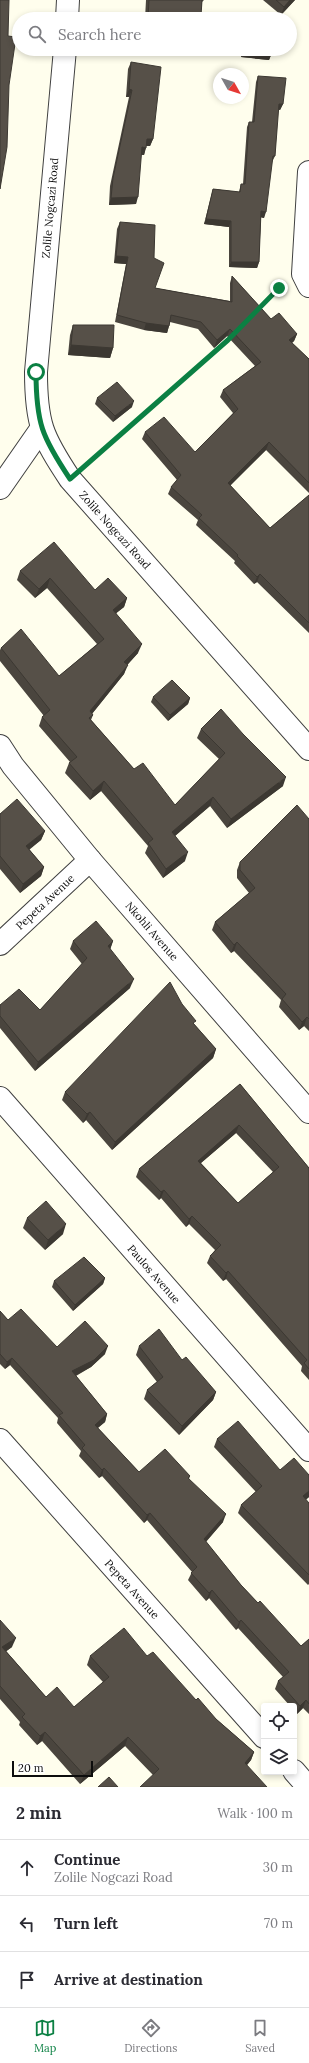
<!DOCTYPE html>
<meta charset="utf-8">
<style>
body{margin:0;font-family:Lora,serif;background:#f7f7f7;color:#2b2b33}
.controls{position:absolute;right:12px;bottom:12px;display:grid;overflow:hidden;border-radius:4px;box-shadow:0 2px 6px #0003}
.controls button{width:36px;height:36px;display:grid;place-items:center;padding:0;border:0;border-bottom:1px solid #e1e1e2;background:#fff;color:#2b2b33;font:20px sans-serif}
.compass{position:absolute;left:213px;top:68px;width:36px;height:36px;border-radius:50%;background:#fff;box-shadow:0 2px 6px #0003;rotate:129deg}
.scale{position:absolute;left:12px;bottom:10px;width:81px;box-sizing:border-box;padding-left:4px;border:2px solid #0d0d0d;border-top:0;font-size:11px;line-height:14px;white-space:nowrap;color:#0d0d0d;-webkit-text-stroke:3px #fff;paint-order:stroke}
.stop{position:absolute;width:12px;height:12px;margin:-9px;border:3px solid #0b8043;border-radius:50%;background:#fff}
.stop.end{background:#0b8043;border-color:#fff;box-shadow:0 1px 4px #0008}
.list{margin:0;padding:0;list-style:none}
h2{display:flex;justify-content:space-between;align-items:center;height:52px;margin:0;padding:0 16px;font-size:17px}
h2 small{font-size:13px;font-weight:400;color:#7c7c81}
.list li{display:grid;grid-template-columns:26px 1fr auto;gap:12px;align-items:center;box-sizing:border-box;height:56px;padding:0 16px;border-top:1px solid #e1e1e2}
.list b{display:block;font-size:15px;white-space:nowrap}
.list p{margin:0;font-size:13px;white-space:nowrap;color:#7c7c81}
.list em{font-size:13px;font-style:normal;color:#7c7c81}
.icon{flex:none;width:22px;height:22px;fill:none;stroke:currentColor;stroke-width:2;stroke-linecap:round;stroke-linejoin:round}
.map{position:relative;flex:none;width:309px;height:1787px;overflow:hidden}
.search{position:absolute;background:#fff;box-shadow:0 2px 6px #0003;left:12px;right:12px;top:12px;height:44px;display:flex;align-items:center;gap:10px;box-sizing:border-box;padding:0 14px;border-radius:22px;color:#7c7c81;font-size:15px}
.sheet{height:220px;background:#fff}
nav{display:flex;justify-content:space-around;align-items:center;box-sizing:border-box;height:56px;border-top:1px solid #e1e1e2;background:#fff;font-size:11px;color:#7c7c81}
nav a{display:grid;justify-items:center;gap:2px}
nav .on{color:#0b8043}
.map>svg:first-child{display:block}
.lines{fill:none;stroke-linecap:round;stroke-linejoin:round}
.minor-casing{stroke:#404040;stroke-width:24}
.path{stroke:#2f2f2f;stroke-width:2.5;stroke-dasharray:4 2;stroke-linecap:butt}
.minor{stroke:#fff;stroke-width:22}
.wall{fill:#4a453e;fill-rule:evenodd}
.shaded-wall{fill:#3c3832}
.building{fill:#565048;stroke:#3c3832;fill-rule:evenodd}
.route{stroke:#0b8043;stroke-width:5}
.labels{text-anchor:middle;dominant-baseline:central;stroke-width:4;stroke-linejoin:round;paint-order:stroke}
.street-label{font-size:11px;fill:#0d0d0d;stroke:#fff}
</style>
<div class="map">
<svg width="309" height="1787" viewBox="0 0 309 1787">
<rect width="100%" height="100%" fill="#fffeed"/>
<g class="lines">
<g class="minor-casing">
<g id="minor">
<polyline points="67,19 68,0"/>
<path d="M65,49L36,372C36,423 42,437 70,479L309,749"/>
<polyline points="309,172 303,274 309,286"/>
<polyline points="0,488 41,429"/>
<polyline points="0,746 13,766 90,860 309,1112"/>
<polyline points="0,944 90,860"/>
<polyline points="0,1098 309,1450"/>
<polyline points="0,1440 264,1737"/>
<polyline points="294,1771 308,1787"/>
</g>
</g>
<g class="path">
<polyline points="258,309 282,286"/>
<polyline points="89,462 231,337"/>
</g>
<use href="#minor" class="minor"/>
</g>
<g class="wall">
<polygon points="146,0 204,0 202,2 200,19 145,19"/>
<polygon points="263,0 295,0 281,15"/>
<polygon points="243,49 272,49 271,55 269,60 241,57"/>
<polygon points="131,62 153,139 150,146 146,146 144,155 141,155 136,204 109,205 110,186 129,97 126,97 128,69"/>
<polygon points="258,76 283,104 280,110 278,109 275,156 272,162 264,218 261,217 259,262 257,268 229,267 229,227 204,224 213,189 239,192 241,184 243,184 247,127 249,122 252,122 256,82"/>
<polygon points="120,222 154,258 155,288 230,301 230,283 232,276 271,319 297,334 294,341 292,343 309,359 309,493 266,450 230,485 270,528 309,495 309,633 257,582 254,584 234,563 235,561 196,525 198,520 168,494 171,487 177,480 142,439 145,432 195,452 233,413 220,397 223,390 255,366 227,336 214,348 198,329 170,322 169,326 167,333 144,330 115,322 126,264 114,263 117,229"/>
<polygon points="73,325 113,348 110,358 68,355 70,335"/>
<polygon points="97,398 132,407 113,422 95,404"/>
<polygon points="20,571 127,598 124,607 116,613 138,653 127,665 124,674 92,714 93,715 91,720 134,769 175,805 219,759 197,738 201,729 283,786 227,828 210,806 175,836 185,861 163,878 145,853 148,846 101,791 90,800 65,773 69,763 70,762 39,726 42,717 44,716 0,661 0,650 1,648 59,676 97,644 47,588 35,598 17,580"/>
<polygon points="153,697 190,698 188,704 168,721 151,702"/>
<polygon points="0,814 45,831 41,840 29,849 44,867 41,876 20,893 0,869"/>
<polygon points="309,819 309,1031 304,1026 299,1030 279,1007 281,1000 234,951 231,953 212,930 215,922 249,893 237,878 237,870 240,862"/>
<polygon points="73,941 113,941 110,949 130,988 35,1071 0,1028 0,1005 40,1010 82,964 70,949"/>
<polygon points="182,1004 194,1024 216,1049 213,1058 112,1150 86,1120 83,1123 62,1100 65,1092"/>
<path d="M240,1084L309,1168V1380L301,1371L302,1366L226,1279L223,1281L207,1263L210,1256L215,1250L189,1224L186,1227L161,1198L159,1200L136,1177L139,1169ZM236,1133L273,1172L238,1203L201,1163Z"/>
<polygon points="27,1218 63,1234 45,1250 23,1228"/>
<polygon points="105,1278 103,1284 73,1311 52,1287 54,1281"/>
<polygon points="0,1311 8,1320 57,1347 105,1354 91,1367 76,1376 107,1414 105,1422 98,1428 139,1472 190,1476 189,1479 223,1522 206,1542 241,1585 258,1603 301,1646 309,1639 309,1714 303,1708 297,1714 294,1710 294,1706 290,1706 275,1689 278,1681 283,1677 238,1628 236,1630 209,1598 206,1601 188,1580 192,1572 147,1520 144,1523 102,1476 99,1478 79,1456 81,1451 57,1423 58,1418 10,1365 5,1369 0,1364"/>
<polygon points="139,1346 182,1360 216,1392 213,1400 179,1435 144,1399 147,1390 157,1382 136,1355"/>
<polygon points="217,1439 280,1470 309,1475 309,1497 305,1500 309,1503 309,1584 308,1585 238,1513 241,1505 256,1492 214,1447"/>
<polygon points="0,1620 12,1647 6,1651 46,1697 74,1707 103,1682 87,1665 90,1656 147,1656 216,1719 254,1752 251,1760 247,1765 153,1775 125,1746 80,1784 42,1741 37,1745 19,1725 20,1722 0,1699"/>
</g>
<g class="shaded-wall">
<polygon points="290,0 295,0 281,15 284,7"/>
<polygon points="201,16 200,19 193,19 194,17"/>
<polygon points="146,49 190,49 188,54 144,54"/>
<polygon points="244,51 271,55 269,60 241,57"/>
<polygon points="129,89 132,90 129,97 126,97"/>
<polygon points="279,104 283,104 280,110 277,109"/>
<polygon points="147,139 153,139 150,146 145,146"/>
<polygon points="142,147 146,148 144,155 139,154"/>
<polygon points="138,197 136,204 109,205 111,198"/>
<polygon points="261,211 266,212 264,218 259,217"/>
<polygon points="206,219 231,221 229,227 204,224"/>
<polygon points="116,256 128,257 126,264 114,263"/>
<polygon points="231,262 259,262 257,268 229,267"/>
<polygon points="146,323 169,326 167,333 144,330"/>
<polygon points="230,329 227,336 214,348 217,340"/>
<polygon points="297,334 294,341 287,347 289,340"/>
<polygon points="71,345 113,348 110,358 68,355"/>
<polygon points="134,401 132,407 113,422 115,416"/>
<polygon points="269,442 266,450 226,490 228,483"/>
<polygon points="260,574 257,582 254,584 257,577"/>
<polygon points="50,578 47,588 35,598 39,589"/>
<polygon points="127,598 124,607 109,619 113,610"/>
<polygon points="142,644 138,653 121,672 124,662"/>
<polygon points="128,665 124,674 86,721 90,711"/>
<polygon points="190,698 188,704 168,721 170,715"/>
<polygon points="286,777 283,786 227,828 231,819"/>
<polygon points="104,781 101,791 90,800 93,791"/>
<polygon points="213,797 210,806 169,841 172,832"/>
<polygon points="45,831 41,840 23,855 26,846"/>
<polygon points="188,852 185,861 163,878 166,869"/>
<polygon points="44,867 41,876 20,893 23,884"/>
<polygon points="113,941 110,950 108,946"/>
<polygon points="237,942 234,951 231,953 234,945"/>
<polygon points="134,979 130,988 35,1071 38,1062"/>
<polygon points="307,1017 304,1026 299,1030 302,1022"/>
<polygon points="216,1049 213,1058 112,1150 115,1142"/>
<polygon points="90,1112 86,1120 83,1123 87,1114"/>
<polygon points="239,1125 236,1133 195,1168 198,1161"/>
<polygon points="164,1190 161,1198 159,1200 161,1192"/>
<polygon points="192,1216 189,1224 186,1227 189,1219"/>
<polygon points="66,1224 63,1234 45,1250 48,1240"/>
<polygon points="228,1271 226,1279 223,1281 226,1273"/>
<polygon points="105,1278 103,1284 73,1311 75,1305"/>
<polygon points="108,1346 105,1354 91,1367 69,1379 72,1371"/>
<polygon points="12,1358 10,1365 5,1369 7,1362"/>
<polygon points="216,1392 213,1400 179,1435 182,1426"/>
<polygon points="107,1414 105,1422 92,1432 95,1425"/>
<polygon points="104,1468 102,1476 99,1478 102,1470"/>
<polygon points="309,1491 309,1497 300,1505 303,1496"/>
<polygon points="150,1513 147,1520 144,1523 147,1515"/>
<polygon points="226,1514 223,1522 201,1547 204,1539"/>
<polygon points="212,1590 209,1598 206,1601 209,1593"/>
<polygon points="241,1620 238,1628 236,1630 239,1622"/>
<polygon points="16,1638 12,1647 0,1656 2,1647"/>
<polygon points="306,1700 303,1708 297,1714 300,1706"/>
<polygon points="45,1732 42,1741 37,1745 40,1736"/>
<polygon points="128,1737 125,1746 80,1784 84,1775"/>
<polygon points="254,1752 251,1760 242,1771 245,1763"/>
</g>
<g class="building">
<polygon points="0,0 9,0 8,36 16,37 9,85 7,147 0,189"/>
<polygon points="149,0 202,0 201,16 194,17 194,19 148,19"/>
<polygon points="276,0 290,0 284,7"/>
<polygon points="244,49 272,49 271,55 244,51"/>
<polygon points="131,62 161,67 153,139 147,139 146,148 142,147 138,197 111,198 113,178 132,90 129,89"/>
<polygon points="258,76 286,78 283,104 279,104 275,156 273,156 266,212 261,211 259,262 231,262 231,221 206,219 213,189 240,192 241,184 245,184 249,122 254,122"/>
<polygon points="120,222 155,225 154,258 164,263 155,288 232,302 232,276 271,319 279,313 297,334 289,340 309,359 309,483 269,442 228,483 270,528 309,495 309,623 260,574 257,577 237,556 238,555 199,518 202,515 171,487 181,475 145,432 164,417 195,452 238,409 223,390 261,362 230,329 217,340 201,322 171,315 169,326 146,323 117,315 128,257 116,256"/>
<polygon points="73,325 114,325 113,348 71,345"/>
<polygon points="117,382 134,401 115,416 97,398"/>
<polygon points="54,542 95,590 108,578 127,598 113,610 142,644 124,662 128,665 90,711 93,715 89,718 134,769 143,763 175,805 225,753 201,729 221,709 243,734 286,777 231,819 213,797 172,832 188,852 166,869 148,843 153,839 104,781 93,791 69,763 77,757 42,717 50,710 1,648 21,629 59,676 104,639 50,578 39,589 20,571"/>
<polygon points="172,680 190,698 170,715 153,697"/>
<polygon points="17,799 45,831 26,846 44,867 23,884 0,856 0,814"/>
<polygon points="297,805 309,819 309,1019 307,1017 302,1022 282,999 286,994 237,942 234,945 215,922 255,888 240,870 240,862"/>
<polygon points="96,921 113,941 108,946 134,979 38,1062 0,1016 0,1005 19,989 40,1010 87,958 73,941"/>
<polygon points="170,982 182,1004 196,1021 193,1023 216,1049 115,1142 90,1112 87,1114 65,1092"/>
<path d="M240,1084L309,1168V1369L304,1363L307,1360L228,1271L226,1273L210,1256L221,1245L192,1216L189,1219L164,1190L161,1192L139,1169ZM239,1125L279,1167L238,1203L198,1161Z"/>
<polygon points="46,1201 66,1224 48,1240 27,1218"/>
<polygon points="84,1257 105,1278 75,1305 54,1281"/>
<polygon points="21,1309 57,1347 85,1321 108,1346 94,1360 72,1371 107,1414 95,1425 139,1472 165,1449 190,1476 188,1478 226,1514 204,1539 241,1585 258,1603 260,1601 301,1646 309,1639 309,1704 306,1700 300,1706 278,1681 289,1672 241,1620 239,1622 212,1590 209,1593 191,1573 197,1567 150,1513 147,1515 104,1468 102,1470 82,1448 85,1445 59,1415 63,1413 12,1358 7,1362 0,1354 0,1311 8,1320"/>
<polygon points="159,1329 182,1360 186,1357 216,1392 182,1426 147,1390 163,1377 139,1346"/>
<polygon points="238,1421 280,1470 294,1458 309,1475 309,1491 303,1496 309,1503 309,1575 241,1505 262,1486 217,1439"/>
<polygon points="0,1620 16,1638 2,1647 46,1697 57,1687 74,1707 109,1677 90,1656 124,1628 147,1656 153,1652 196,1700 198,1698 216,1719 254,1752 245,1763 267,1787 140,1787 159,1769 128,1737 84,1775 45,1732 40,1736 22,1717 25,1714 0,1686"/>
<polygon points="109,1777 118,1787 98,1787"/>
</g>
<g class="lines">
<path class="route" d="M36,372C36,423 42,437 70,479L228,340L279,288"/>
</g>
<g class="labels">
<g class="street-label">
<text transform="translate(50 208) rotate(-85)">Zolile Nogcazi Road</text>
<text transform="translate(115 530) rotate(48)">Zolile Nogcazi Road</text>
<text transform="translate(45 902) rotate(-43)">Pepeta Avenue</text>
<text transform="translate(152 931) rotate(49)">Nkohli Avenue</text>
<text transform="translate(154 1274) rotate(49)">Paulos Avenue</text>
<text transform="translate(132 1589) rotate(48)">Pepeta Avenue</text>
</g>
</g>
</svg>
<div class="controls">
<button><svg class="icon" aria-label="locate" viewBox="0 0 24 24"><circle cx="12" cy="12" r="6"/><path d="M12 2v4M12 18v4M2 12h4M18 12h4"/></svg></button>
<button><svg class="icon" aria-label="layers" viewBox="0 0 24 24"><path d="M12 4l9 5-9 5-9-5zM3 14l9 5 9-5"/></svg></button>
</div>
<svg class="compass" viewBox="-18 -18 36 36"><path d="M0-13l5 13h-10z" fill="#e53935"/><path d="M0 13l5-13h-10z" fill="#7c7c81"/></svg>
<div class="scale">20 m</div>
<div class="stop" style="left:36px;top:372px"></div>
<div class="stop end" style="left:279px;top:288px"></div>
<div class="search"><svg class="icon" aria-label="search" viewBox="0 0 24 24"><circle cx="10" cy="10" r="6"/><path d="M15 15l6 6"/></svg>Search here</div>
</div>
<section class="sheet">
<h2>2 min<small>Walk · 100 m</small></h2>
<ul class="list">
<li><svg class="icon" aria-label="ahead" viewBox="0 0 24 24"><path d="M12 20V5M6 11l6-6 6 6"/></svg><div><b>Continue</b><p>Zolile Nogcazi Road</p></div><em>30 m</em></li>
<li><svg class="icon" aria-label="left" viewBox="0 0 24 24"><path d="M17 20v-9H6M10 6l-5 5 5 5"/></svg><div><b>Turn left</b></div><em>70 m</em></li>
<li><svg class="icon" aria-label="arrive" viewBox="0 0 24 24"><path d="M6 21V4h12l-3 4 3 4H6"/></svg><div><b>Arrive at destination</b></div></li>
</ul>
</section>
<nav>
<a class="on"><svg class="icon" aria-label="map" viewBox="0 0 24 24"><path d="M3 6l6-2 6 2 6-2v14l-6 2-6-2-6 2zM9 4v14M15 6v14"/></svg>Map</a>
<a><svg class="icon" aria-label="directions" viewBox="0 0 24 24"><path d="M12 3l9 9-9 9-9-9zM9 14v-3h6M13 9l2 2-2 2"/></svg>Directions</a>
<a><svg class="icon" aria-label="saved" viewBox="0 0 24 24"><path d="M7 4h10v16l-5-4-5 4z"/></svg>Saved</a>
</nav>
